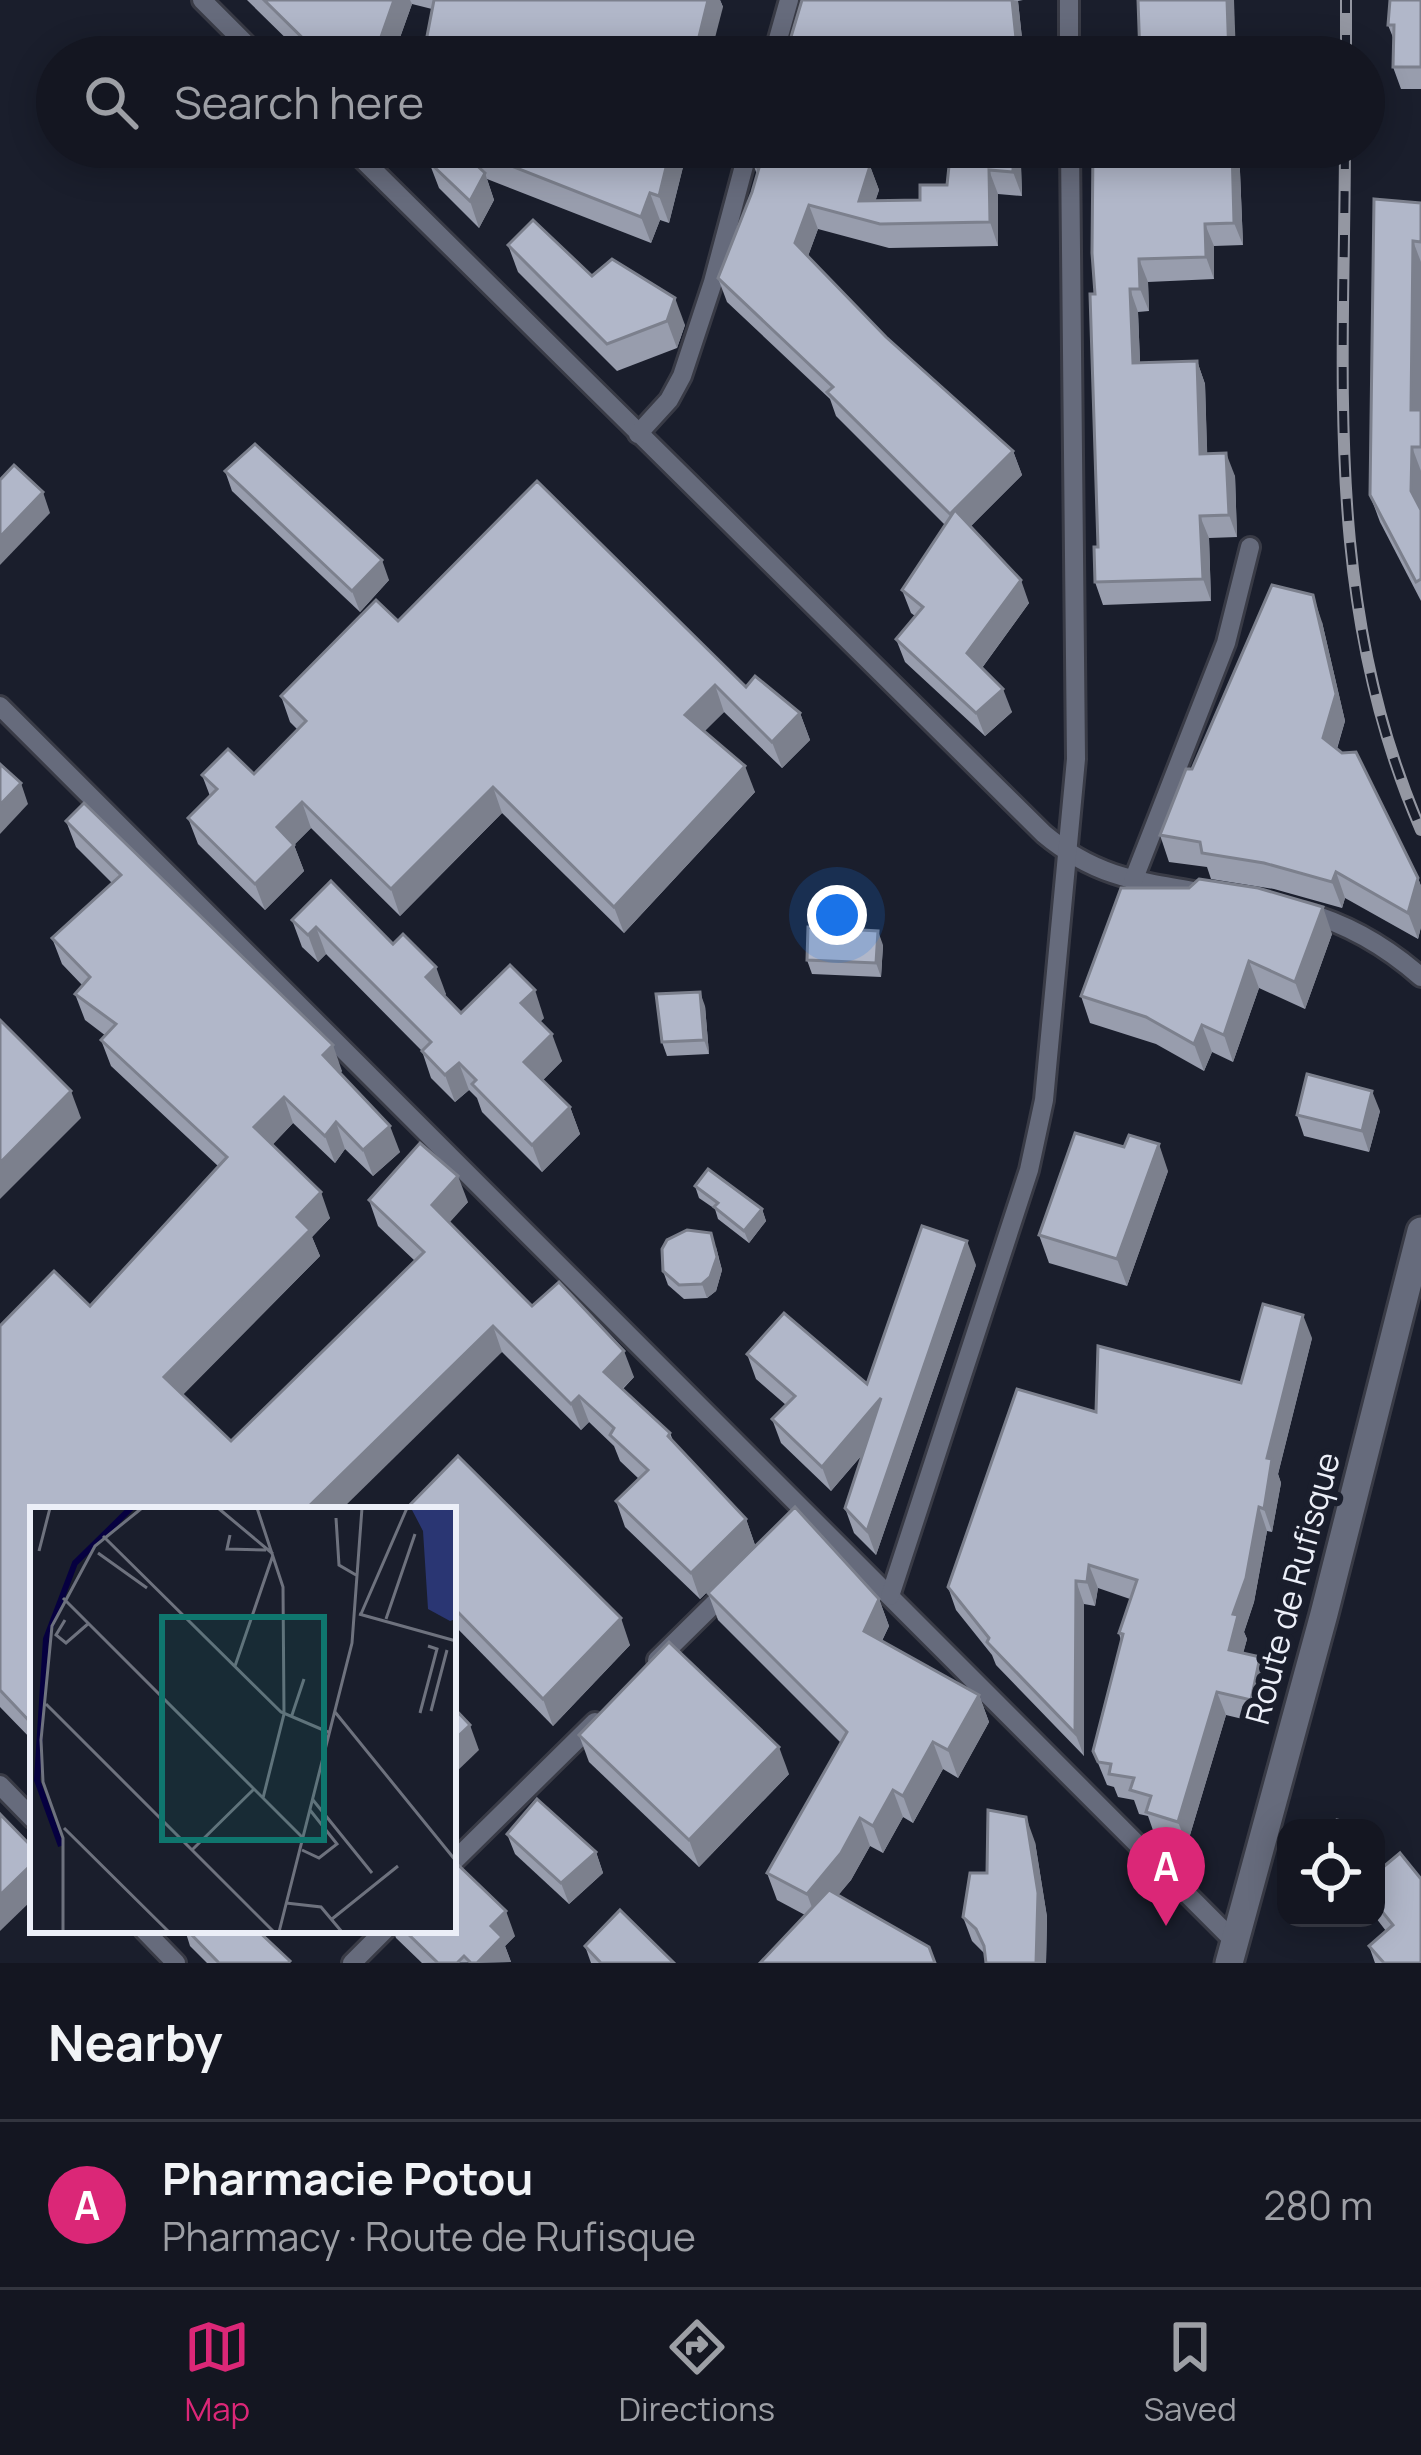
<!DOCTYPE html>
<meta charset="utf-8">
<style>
body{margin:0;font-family:Manrope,sans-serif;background:#1d1f2a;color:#f1f3f6}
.controls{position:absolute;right:36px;bottom:36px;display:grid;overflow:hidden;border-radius:24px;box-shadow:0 6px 30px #0003}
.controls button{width:108px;height:108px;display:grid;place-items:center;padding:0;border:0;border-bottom:3px solid #33353f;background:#141621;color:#f1f3f6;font:60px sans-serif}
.you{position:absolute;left:837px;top:915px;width:42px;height:42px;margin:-30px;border:9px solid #fff;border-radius:50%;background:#1a73e8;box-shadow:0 0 0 18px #1a73e833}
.badge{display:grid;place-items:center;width:78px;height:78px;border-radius:50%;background:#db2777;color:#fff;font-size:39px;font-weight:700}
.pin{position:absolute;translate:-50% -99px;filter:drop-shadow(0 3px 6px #0008)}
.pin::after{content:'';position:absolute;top:63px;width:42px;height:36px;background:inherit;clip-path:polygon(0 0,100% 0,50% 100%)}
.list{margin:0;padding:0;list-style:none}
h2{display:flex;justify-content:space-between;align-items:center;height:156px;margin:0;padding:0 48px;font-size:51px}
h2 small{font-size:39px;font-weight:400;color:#9d9fa5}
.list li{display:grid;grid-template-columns:78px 1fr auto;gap:36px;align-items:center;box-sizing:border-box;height:168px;padding:0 48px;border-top:3px solid #33353f}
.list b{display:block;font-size:45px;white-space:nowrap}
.list p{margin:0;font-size:39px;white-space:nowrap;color:#9d9fa5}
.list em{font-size:39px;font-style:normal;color:#9d9fa5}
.icon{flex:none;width:66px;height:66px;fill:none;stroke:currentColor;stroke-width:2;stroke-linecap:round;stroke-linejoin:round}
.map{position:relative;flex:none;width:1421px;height:1963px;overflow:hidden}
.search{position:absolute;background:#141621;box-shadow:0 6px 30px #0003;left:36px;right:36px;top:36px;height:132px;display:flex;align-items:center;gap:30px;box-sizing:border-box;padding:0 42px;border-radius:66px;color:#9d9fa5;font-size:45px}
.sheet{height:324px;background:#141621}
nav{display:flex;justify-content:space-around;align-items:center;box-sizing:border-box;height:168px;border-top:3px solid #33353f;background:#141621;font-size:33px;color:#9d9fa5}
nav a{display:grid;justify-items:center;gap:6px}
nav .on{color:#db2777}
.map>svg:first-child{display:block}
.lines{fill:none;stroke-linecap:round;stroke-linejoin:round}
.minor-casing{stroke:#393b46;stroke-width:24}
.secondary-casing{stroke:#393b46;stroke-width:33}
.minor{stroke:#666b7c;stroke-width:18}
.secondary{stroke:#666b7c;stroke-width:27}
.rail-casing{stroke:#9497a2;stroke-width:12}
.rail{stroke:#1a1e2c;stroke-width:8;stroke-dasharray:22;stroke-linecap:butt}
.wall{fill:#989dad}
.shaded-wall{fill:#7c808d}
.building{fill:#b1b7c9;stroke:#7c808d;stroke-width:3}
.labels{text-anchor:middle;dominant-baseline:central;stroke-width:12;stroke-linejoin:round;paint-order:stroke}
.street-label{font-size:33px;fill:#eceff8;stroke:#1a1e2c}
.inset-river{fill:none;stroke:#060040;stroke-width:6}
.inset-road{fill:none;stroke:#6e727e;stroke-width:3}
.view{fill:#0f766e;fill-opacity:0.15;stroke:#0f766e;stroke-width:6}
.inset-edge{fill:none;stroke:#eceff8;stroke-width:6}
</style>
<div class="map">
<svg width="1421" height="1963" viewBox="0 0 1421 1963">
<rect width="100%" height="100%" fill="#1a1e2c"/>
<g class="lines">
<g class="minor-casing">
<g id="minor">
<polyline points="202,0 259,57"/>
<polyline points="1069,0 1069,57"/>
<polyline points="773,57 789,0"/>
<path d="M350,147L1044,834C1093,875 1134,881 1194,891"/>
<polyline points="638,434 669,400 682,376 713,282 749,147"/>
<polyline points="0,706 1235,1942"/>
<polyline points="1133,881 1226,643 1250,547"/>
<path d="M1304,912C1348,924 1387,947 1421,977"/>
<polyline points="890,1596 1029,1170 1044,1100 1076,759 1070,147"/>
<polyline points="657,1660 727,1591"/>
<polyline points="0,1785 33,1819"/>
<polyline points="453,1862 595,1722"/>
<polyline points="144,1930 176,1963"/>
<polyline points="352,1963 385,1930"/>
</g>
</g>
<g class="secondary-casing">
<polyline id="secondary" points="1229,1963 1324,1614 1421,1231"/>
</g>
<use href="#minor" class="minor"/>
<use href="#secondary" class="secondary"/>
<g class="rail-casing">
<g id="rail">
<polyline points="1346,57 1346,0"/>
<path d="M1345,147C1344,382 1324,608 1421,830"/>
</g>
</g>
<use href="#rail" class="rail"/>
</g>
<g class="wall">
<polygon points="247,0 720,0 723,7 432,9 412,4 393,57 305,57"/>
<polygon points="802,0 1023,0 1018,1 1024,57 785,57"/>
<polygon points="1421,0 1421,89 1401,89 1393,67 1394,40 1388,25"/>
<polygon points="437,147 688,147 669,223 660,220 651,243 487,179 494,200 479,228 439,188 429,162"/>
<polygon points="946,147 1026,147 1021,166 1022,196 998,194 998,246 889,248 818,229 808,256 886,337 1013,451 1022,475 970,527 1029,603 982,668 1012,712 985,736 905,662 896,639 915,616 911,613 902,590 945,525 836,416 830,399 727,302 718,278 752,192 757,175 754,166 866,165 870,166 879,190 875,201 920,200 947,185 951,148"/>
<polygon points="1239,147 1243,245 1214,246 1214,279 1148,282 1149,311 1138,312 1140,363 1197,361 1205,384 1207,454 1235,476 1237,537 1209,538 1211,601 1103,605 1095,582 1098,547 1095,294"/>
<polygon points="1374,199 1421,203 1421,601 1380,522 1370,495"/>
<polygon points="508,245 592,276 685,325 677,348 617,371 518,272"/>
<polygon points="225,471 389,580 360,612 232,491"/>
<polygon points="398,621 746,687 800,713 810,740 782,768 724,712 704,731 755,792 624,933 502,813 400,916 311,828 294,845 304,871 265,910 198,844 188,818 210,796 202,775 254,774 297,729 290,722 281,696"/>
<polygon points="1322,622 1345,721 1337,749 1418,878 1421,886 1421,927 1418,939 1345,898 1342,908 1274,889 1211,879 1207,867 1169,862 1160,835 1192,769"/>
<polygon points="66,821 342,1071 340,1073 400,1152 373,1176 345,1149 335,1163 293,1123 272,1145 330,1218 312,1237 320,1256 182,1395 231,1441 415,1261 378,1226 369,1200 468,1202 449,1222 532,1306 634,1377 623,1389 670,1433 674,1443 746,1519 755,1545 700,1599 625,1527 616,1501 639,1479 620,1461 614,1446 589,1422 581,1430 502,1352 33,1510 33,1741 0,1707 0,1326 90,1306 218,1166 111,1066 101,1040 106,1036 85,1020 75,994 83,986 62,964 52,938 112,883 76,847"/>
<polygon points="292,920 393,944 446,994 444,996 461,1013 544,1018 540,1022 562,1061 543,1080 570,1107 580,1134 542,1172 482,1112 477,1098 469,1090 455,1102 431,1078 422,1051 326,954 318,962 302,947"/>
<polygon points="1332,934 1305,1009 1259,988 1233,1062 1212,1052 1204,1071 1156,1044 1090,1023 1081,996"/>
<polygon points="883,945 881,977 812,974 807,960"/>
<polygon points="705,1006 709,1054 667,1056 662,1042"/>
<polygon points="1380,1111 1369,1152 1304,1136 1297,1115"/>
<polygon points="1168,1171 1127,1286 1049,1263 1039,1235"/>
<polygon points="695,1186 762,1209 766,1221 749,1243 718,1219 715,1209 699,1198"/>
<polygon points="716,1247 722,1270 716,1291 707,1298 684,1299 668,1285 663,1271"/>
<polygon points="976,1265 876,1555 854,1533 845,1508 862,1455 831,1491 781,1443 772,1419 786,1405 756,1379 747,1354 867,1384"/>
<polygon points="1312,1338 1278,1474 1281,1483 1272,1532 1267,1531 1254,1602 1244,1632 1247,1639 1243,1653 1269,1680 1259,1723 1226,1715 1187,1845 1155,1836 1148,1816 1139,1814 1134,1800 1118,1797 1114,1787 1107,1785 1093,1751 1121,1641 1119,1633 1130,1599 1098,1588 1095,1606 1084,1604 1084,1756 996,1665 992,1655 956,1610 948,1587 1096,1412 1241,1383"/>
<polygon points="453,1510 630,1645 553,1726 453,1624"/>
<polygon points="708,1593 879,1599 889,1626 882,1641 979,1695 989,1722 958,1778 943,1769 913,1823 903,1817 883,1853 870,1846 851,1880 838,1895 805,1915 777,1900 767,1873 841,1743 718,1620"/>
<polygon points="579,1735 789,1774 699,1867 589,1762"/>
<polygon points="507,1834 596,1852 603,1873 569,1904 515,1854"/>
<polygon points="1035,1842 1047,1917 1046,1963 986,1963 984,1953 972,1941 963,1917 987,1873"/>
<polygon points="1376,1873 1421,1963 1375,1963 1369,1946 1386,1931 1376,1918"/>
<polygon points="185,1930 257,1930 290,1963 207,1963 190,1946"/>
<polygon points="393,1930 453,1930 515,1936 505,1946 511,1962 422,1963 396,1938"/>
<polygon points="585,1946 674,1963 591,1963"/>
</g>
<g class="shaded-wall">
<polygon points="394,0 410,0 412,4 393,57 389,57 381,37"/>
<polygon points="708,0 720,0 723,7 710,57 694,57"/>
<polygon points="1012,0 1018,1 1024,57 1021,57 1017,48"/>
<polygon points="1227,0 1234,0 1236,57 1229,57"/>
<polygon points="671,147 688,147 669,223 659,196"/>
<polygon points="856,147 872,147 860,185 852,161"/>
<polygon points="1013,147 1026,147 1021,166 1022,196 1013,172"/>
<polygon points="1232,147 1239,147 1243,245 1234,223"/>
<polygon points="870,166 879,190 869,221 859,201"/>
<polygon points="989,170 998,194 998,246 990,222"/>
<polygon points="485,173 494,200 479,228 470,201"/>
<polygon points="650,193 660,220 651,243 641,217"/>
<polygon points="809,205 818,229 804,267 795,243"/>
<polygon points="1205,224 1214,246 1214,279 1206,257"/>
<polygon points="1413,241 1421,262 1421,437 1411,410"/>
<polygon points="1139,259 1148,282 1149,311 1140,289"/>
<polygon points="1130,289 1138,312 1141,386 1133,363"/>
<polygon points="675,298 685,325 677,348 667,321"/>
<polygon points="1197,361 1205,384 1208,477 1200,454"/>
<polygon points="1412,447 1421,471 1421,518 1411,491"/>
<polygon points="1013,451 1022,475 959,538 950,514"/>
<polygon points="1226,453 1235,476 1237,537 1229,515"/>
<polygon points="43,492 50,513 0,565 0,537"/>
<polygon points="1200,516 1209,538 1211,601 1203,579"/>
<polygon points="382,560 389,580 360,612 352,591"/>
<polygon points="1021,580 1029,603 976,676 967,653"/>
<polygon points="1313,595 1322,622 1345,721 1332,764 1323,738"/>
<polygon points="715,685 724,712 695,741 685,715"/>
<polygon points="1003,689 1012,712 985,736 976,713"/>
<polygon points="800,713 810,740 782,768 772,742"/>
<polygon points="745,766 755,792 624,933 614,907"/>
<polygon points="21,783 28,804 0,834 0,805"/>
<polygon points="493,787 502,813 400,916 391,889"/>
<polygon points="302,802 311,828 294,845 304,871 265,910 255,884 277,827"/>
<polygon points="1336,872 1345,898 1342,908 1332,882"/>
<polygon points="1418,878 1421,886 1421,927 1418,939 1408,913"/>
<polygon points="1323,907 1332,934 1305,1009 1295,982"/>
<polygon points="316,927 326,954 318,962 308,935"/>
<polygon points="878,931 883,945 881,977 876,963"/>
<polygon points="1249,961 1259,988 1233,1062 1224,1035"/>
<polygon points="436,967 446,994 436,1004 426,977"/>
<polygon points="535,990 544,1018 531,1030 521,1003"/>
<polygon points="700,992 705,1006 709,1054 704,1040"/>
<polygon points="1202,1025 1212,1052 1204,1071 1194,1044"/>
<polygon points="552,1034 562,1061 534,1089 524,1062"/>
<polygon points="333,1045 342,1071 332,1081 323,1055"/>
<polygon points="459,1063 469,1090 455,1102 445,1075"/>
<polygon points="71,1091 81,1118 0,1199 0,1163"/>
<polygon points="1372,1091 1380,1111 1369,1152 1362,1131"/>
<polygon points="284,1097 293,1123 264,1154 254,1127"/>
<polygon points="570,1107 580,1134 542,1172 532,1145"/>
<polygon points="336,1122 345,1149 335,1163 325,1136"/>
<polygon points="390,1126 400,1152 373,1176 363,1150"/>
<polygon points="1159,1144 1168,1171 1127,1286 1117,1259"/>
<polygon points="458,1176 468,1202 442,1231 432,1205"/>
<polygon points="321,1192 330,1218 312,1237 320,1256 174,1404 164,1377 297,1217"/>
<polygon points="762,1209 766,1221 749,1243 744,1231"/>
<polygon points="711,1233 722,1270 716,1291 707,1298 702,1284"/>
<polygon points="967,1241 976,1265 876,1555 867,1531"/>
<polygon points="1303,1315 1312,1338 1278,1474 1281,1483 1272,1532 1264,1509 1267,1458"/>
<polygon points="493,1326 502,1352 341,1510 305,1510"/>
<polygon points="624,1351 634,1377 613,1398 604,1372"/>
<polygon points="579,1396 589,1422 581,1430 571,1404"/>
<polygon points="881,1398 890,1422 831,1491 822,1467"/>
<polygon points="1259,1507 1267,1531 1254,1602 1244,1632 1247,1639 1238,1673 1229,1650 1233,1614"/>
<polygon points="746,1519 755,1545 700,1599 691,1573"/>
<polygon points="1089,1565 1098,1588 1095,1606 1087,1582"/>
<polygon points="1076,1581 1084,1604 1084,1756 1075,1733"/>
<polygon points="879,1599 889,1626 873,1658 864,1631"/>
<polygon points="621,1618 630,1645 553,1726 543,1699"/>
<polygon points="1260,1657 1269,1680 1259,1723 1251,1700"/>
<polygon points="1217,1692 1226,1715 1187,1845 1178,1822"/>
<polygon points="979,1695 989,1722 958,1778 948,1750"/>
<polygon points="470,1725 479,1750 453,1775 453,1741"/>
<polygon points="933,1742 943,1769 913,1823 903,1796"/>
<polygon points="779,1747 789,1774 699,1867 689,1840"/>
<polygon points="893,1790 903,1817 883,1853 873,1826"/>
<polygon points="1026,1817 1035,1842 1047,1917 1046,1963 1036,1963"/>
<polygon points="860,1818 870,1846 851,1880 817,1921 807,1894"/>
<polygon points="596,1852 603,1873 569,1904 561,1883"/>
<polygon points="33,1863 33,1899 0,1931 0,1895"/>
<polygon points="506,1911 515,1936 505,1946 511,1962 477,1963 491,1926"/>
</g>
<g class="building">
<polygon points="264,0 394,0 381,37 343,57 333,47 320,55"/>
<polygon points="434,0 708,0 694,57 423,57"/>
<polygon points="802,0 1012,0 1017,48 1005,49 1005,57 967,57 912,45 908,57 785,57"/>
<polygon points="1138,0 1227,0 1229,57 1140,57"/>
<polygon points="1390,0 1421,0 1421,67 1393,67 1394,25 1388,25"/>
<polygon points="437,147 457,147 485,173 470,201 429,162"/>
<polygon points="463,147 671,147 659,196 650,193 641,217"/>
<polygon points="759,147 856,147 852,161 870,166 859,201 920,200 920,185 947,185 951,147 1013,147 1013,172 989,170 990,222 880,224 809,205 795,243 886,337 1013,451 950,514 827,392 833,387 718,278 752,192 759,168 754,166"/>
<polygon points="1093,147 1232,147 1234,223 1205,224 1206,257 1139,259 1140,289 1130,289 1133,363 1197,361 1200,454 1226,453 1229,515 1200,516 1203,579 1095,582 1094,547 1098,547 1090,294 1095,294 1092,253"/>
<polygon points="1374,199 1421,203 1421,242 1413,241 1411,410 1421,410 1421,447 1412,447 1411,491 1421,510 1421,579 1416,582 1370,495"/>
<polygon points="533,220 592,276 612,259 675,298 667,321 607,344 508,245"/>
<polygon points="255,444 382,560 352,591 225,471"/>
<polygon points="14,465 43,492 0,537 0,480"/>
<polygon points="537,481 746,687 755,676 800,713 772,742 715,685 685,715 745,766 614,907 493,787 391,889 302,802 277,827 294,845 255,884 188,818 217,789 202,775 228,749 254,774 306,721 281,696 376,600 398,621"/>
<polygon points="955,510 1021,580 967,653 1003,689 976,713 896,639 923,607 902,590"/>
<polygon points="1272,585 1313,595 1336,694 1323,738 1342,753 1356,752 1418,878 1408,913 1336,872 1332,882 1264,863 1202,853 1200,842 1160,835 1186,769 1192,769"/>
<polygon points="0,764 21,783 0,805"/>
<polygon points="84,803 333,1045 323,1055 390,1126 363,1150 336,1122 325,1136 284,1097 254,1127 321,1192 297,1217 310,1230 164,1377 231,1441 424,1252 369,1200 420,1143 458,1176 432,1205 532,1306 559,1282 624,1351 604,1372 670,1433 668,1436 746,1519 691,1573 616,1501 648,1470 610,1435 614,1428 579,1396 571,1404 493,1326 305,1510 33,1510 33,1725 0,1690 0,1326 54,1271 90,1306 227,1157 101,1040 116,1024 75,994 90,977 52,938 121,875 66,821"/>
<polygon points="1199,879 1258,888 1323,907 1295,982 1249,961 1224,1035 1202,1025 1194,1044 1146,1017 1081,996 1121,888 1189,888"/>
<polygon points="331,881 393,944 403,934 436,967 426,977 461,1013 510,965 535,990 521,1003 552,1034 524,1062 570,1107 532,1145 472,1084 476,1080 459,1063 445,1075 422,1051 431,1042 316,927 308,935 292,920"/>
<polygon points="808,927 878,931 876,963 807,960"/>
<polygon points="700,992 704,1040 662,1042 656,994"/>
<polygon points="0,1020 71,1091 0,1163"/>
<polygon points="1307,1074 1372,1091 1362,1131 1297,1115"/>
<polygon points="1075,1133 1124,1147 1129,1135 1159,1144 1117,1259 1039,1235"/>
<polygon points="708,1169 762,1209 744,1231 714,1207 718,1203 695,1186"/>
<polygon points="922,1226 967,1241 867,1531 845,1508 881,1398 822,1467 772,1419 795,1396 747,1354 784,1313 867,1384"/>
<polygon points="687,1230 711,1233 717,1257 710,1277 702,1284 679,1285 663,1271 662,1249 667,1240"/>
<polygon points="1263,1304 1303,1315 1267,1458 1272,1459 1264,1509 1259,1507 1246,1578 1233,1614 1238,1615 1229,1650 1260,1657 1251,1700 1217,1692 1178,1822 1146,1812 1151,1796 1130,1790 1134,1778 1109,1774 1111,1764 1098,1762 1093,1751 1123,1634 1119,1633 1137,1580 1089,1565 1087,1582 1076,1581 1075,1733 987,1642 989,1638 948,1587 1017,1389 1096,1412 1098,1346 1241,1383"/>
<polygon points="458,1456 621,1618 543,1699 453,1607 453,1510 405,1510"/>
<polygon points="795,1507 879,1599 864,1631 979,1695 948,1750 933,1742 903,1796 893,1790 873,1826 860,1818 841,1853 807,1894 767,1873 847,1732 708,1593"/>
<polygon points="669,1642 779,1747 689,1840 579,1735"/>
<polygon points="453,1707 470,1725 453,1741"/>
<polygon points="537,1799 596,1852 561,1883 507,1834"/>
<polygon points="988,1810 1026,1817 1038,1893 1036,1963 986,1963 984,1946 976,1929 963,1917 970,1873 987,1873"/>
<polygon points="0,1814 33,1848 33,1863 0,1895"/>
<polygon points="1337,1820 1358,1825 1358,1828 1335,1828"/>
<polygon points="1400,1853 1421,1879 1421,1963 1384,1963 1369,1946 1393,1925 1376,1904 1376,1873"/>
<polygon points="453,1860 506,1911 491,1926 502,1937 477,1963 471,1963 464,1956 457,1963 438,1963 404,1930 453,1930"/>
<polygon points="829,1890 929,1947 935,1963 760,1963"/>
<polygon points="620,1910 674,1963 601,1963 585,1946"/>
<polygon points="187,1930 257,1930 290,1961 288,1963 219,1963"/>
</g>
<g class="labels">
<g class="street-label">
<text transform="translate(1292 1588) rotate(-75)">Route de Rufisque</text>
</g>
</g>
<g transform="translate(30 1507)">
<rect width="426" height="426" fill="#1a1e2c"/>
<path d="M381,1H425L426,112L420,114L398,102L393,24Z" fill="#2a3673"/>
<path class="inset-river" d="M31,339L7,273L16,132L45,56L101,1"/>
<path class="inset-road" d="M188,1L243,47M227,1L253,80L254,207L233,291M306,11L309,58L326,68M200,28L197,42L236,43M73,29L251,205L298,225M9,44L20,1M68,46L117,81M33,91L272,330M329,107L426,134M331,107L377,1M356,112L385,27M35,113L26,128L36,136L59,116M205,159L243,48M16,197L244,425M401,204L417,143M305,205L426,354M390,206L407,142L398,139M262,208L274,172M283,293L342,366M34,321L139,425M163,342L224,282M272,343L289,351L307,337L280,303M256,396L291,400L312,425M302,412L368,359M33,425V331L13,275L11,233L22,119L65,39L112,1M249,425L322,136L332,1"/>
<path class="view" d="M132,110H294V333H132Z"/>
<rect width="426" height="426" class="inset-edge"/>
</g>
</svg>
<div class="controls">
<button><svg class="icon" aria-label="locate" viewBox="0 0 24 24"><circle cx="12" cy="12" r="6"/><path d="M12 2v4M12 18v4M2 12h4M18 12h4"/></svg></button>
</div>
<div class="you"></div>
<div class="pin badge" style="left:1166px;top:1926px">A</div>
<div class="search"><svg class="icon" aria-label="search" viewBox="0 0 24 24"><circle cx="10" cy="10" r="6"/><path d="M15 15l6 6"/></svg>Search here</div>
</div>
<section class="sheet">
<h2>Nearby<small></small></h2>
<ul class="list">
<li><span class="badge">A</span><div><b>Pharmacie Potou</b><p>Pharmacy · Route de Rufisque</p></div><em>280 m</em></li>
</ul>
</section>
<nav>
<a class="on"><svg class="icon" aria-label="map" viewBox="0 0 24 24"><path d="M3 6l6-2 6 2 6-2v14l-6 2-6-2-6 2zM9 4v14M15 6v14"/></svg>Map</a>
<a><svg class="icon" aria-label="directions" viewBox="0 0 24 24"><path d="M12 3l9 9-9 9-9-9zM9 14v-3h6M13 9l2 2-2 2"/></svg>Directions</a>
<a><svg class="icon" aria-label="saved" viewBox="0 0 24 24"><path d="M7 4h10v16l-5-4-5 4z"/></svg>Saved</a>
</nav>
